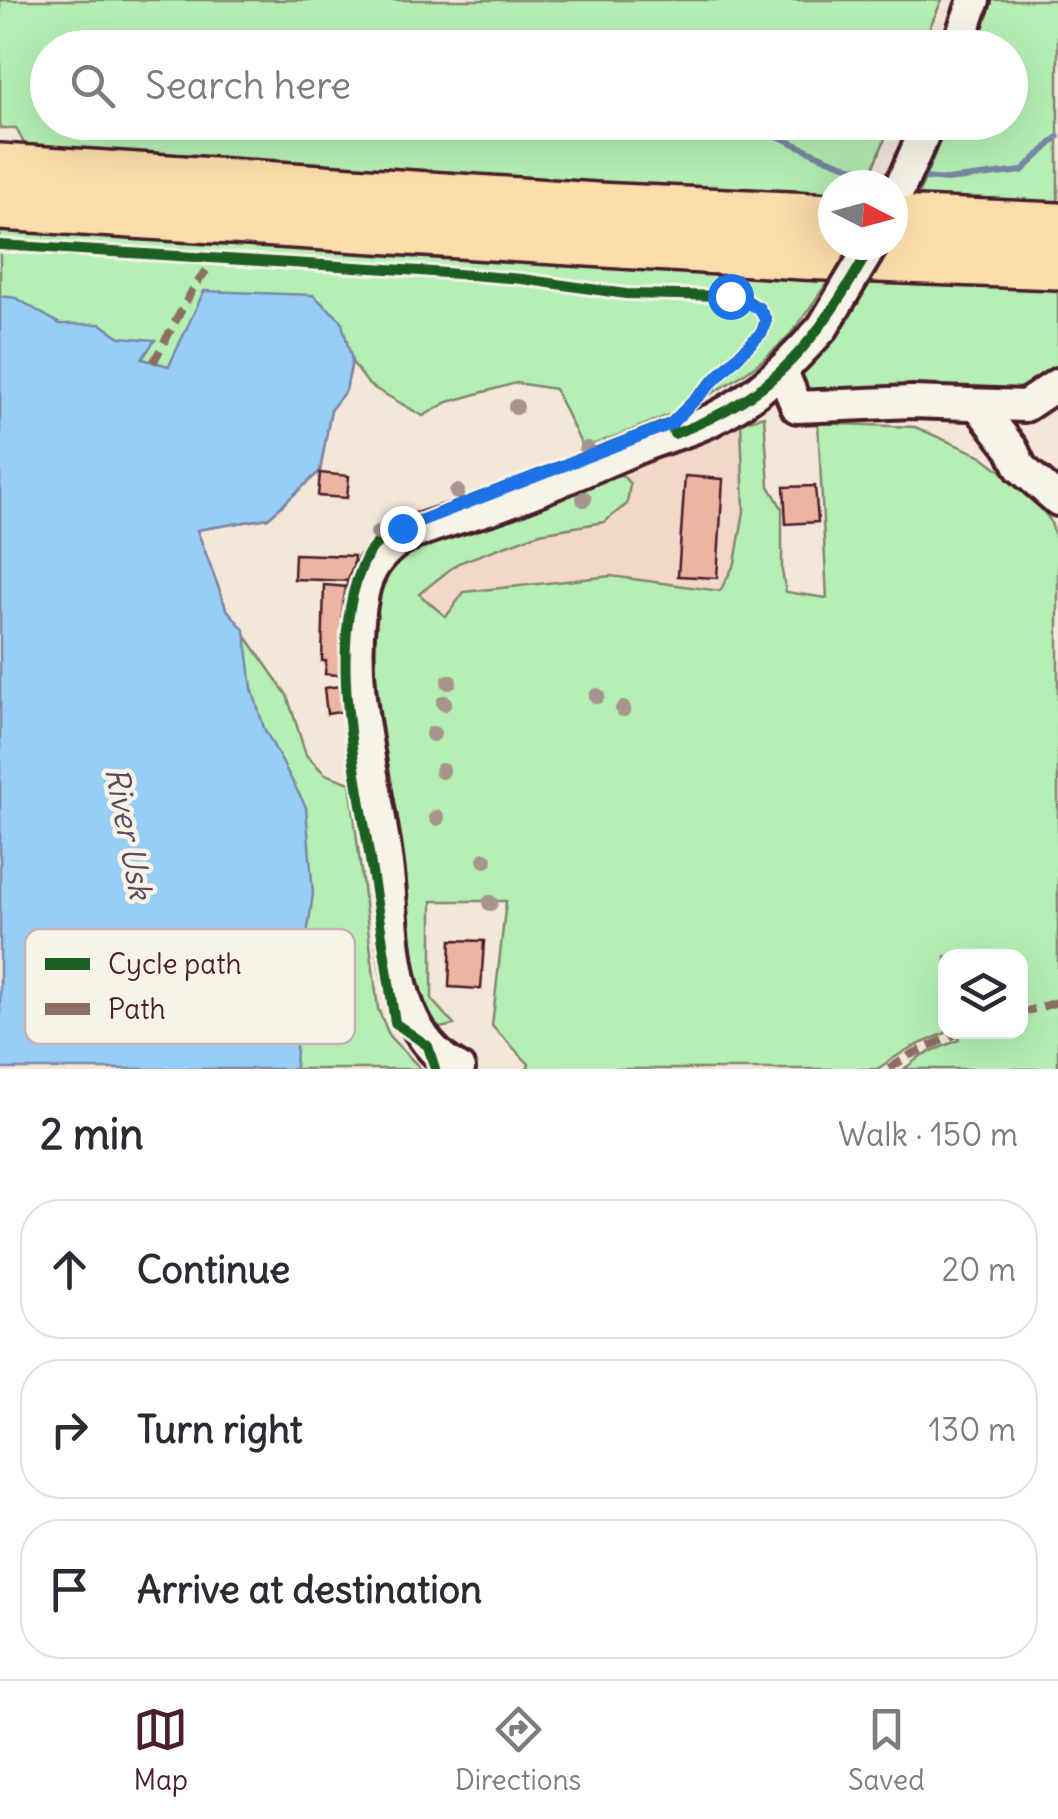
<!DOCTYPE html>
<meta charset="utf-8">
<style>
body{margin:0;font-family:Delius,sans-serif;background:#f2f2f3;color:#2b2b33}
.controls{position:absolute;right:30px;bottom:30px;display:grid;overflow:hidden;border-radius:20px;box-shadow:0 10px 40px #0002}
.controls button{width:90px;height:90px;display:grid;place-items:center;padding:0;border:0;border-bottom:2px solid #e1e1e2;background:#fff;color:#2b2b33;font:50px sans-serif}
.compass{position:absolute;left:818px;top:170px;width:90px;height:90px;border-radius:50%;background:#fff;box-shadow:0 10px 40px #0002;rotate:96deg}
.stop{position:absolute;width:30px;height:30px;margin:-22px;border:8px solid #1a73e8;border-radius:50%;background:#fff}
.stop.end{background:#1a73e8;border-color:#fff;box-shadow:0 2px 10px #0008}
.list{margin:0;padding:0;list-style:none}
h2{display:flex;justify-content:space-between;align-items:center;height:130px;margin:0;padding:0 40px;font-size:42px}
h2 small{font-size:32px;font-weight:400;color:#7c7c81}
.list li{display:grid;grid-template-columns:65px 1fr auto;gap:30px;align-items:center;box-sizing:border-box;height:140px;margin:0 20px 20px;padding:0 20px;border:2px solid #e1e1e2;border-radius:40px}
.list b{display:block;font-size:38px;white-space:nowrap}
.list em{font-size:32px;font-style:normal;color:#7c7c81}
.icon{flex:none;width:55px;height:55px;fill:none;stroke:currentColor;stroke-width:2;stroke-linecap:round;stroke-linejoin:round}
.map{position:relative;flex:none;width:1058px;height:1069px;overflow:hidden}
.search{position:absolute;background:#fff;box-shadow:0 10px 40px #0002;left:30px;right:30px;top:30px;height:110px;display:flex;align-items:center;gap:25px;box-sizing:border-box;padding:0 35px;border-radius:55px;color:#7c7c81;font-size:38px}
.sheet{height:610px;background:#fff}
nav{display:flex;justify-content:space-around;align-items:center;box-sizing:border-box;height:140px;border-top:2px solid #e1e1e2;background:#fff;font-size:28px;color:#7c7c81}
nav a{display:grid;justify-items:center;gap:5px}
nav .on{color:#4a1f2b}
.map>svg:first-child{display:block}
.built{fill:#f2d7ca}
.green{fill:#b5efb3;stroke:#80876f;stroke-width:2.5}
.water{fill:#98cdf6;stroke:#7987a5;stroke-width:2.5}
.lines{fill:none;stroke-linecap:round;stroke-linejoin:round}
.stream{stroke:#7987a5;stroke-width:6}
.building{fill:#ecb4a3;stroke:#4a1f2b;stroke-width:2.5}
.minor-casing{stroke:#4a1f2b;stroke-width:38}
.highway-casing{stroke:#4a1f2b;stroke-width:52}
.minor{stroke:#f7f3e8;stroke-width:30}
.highway{stroke:#fbddab;stroke-width:45}
.minor-bridge-casing{stroke:#4a1f2b;stroke-width:38;stroke-linecap:butt}
.minor-bridge{stroke:#f7f3e8;stroke-width:30}
.quiet{stroke:#8d6e63;stroke-width:8;stroke-dasharray:15 8;stroke-linecap:butt}
.cycleway-casing{stroke:#f7f3e8;stroke-width:16}
.cycleway{stroke:#1b5e20;stroke-width:10}
.tree{fill:#a6958c}
.route{stroke:#1a73e8;stroke-width:12}
.labels{text-anchor:middle;dominant-baseline:central;stroke-width:9;stroke-linejoin:round;paint-order:stroke}
.water-label{font-size:32px;font-style:italic;fill:#5e4a5e;stroke:#f7f3e8}
.key{fill:#f7f3e8;stroke:#c3b3af;stroke-width:2.5}
.key-label{font-size:28px;fill:#4a1f2b}
</style>
<div class="map">
<svg width="1058" height="1069" viewBox="0 0 1058 1069">
<rect width="100%" height="100%" fill="#f5e6da"/>
<filter id="ink" filterUnits="userSpaceOnUse"><feTurbulence type="fractalNoise" baseFrequency=".01" numOctaves="2"/><feDisplacementMap in="SourceGraphic" scale="20" xChannelSelector="R" yChannelSelector="G"/><feConvolveMatrix kernelMatrix="1 2 1 2 8 2 1 2 1" color-interpolation-filters="sRGB"/></filter>
<g filter="url(#ink)">
<polygon class="built" points="741,422 744,510 735,563 720,591 611,576 446,617 418,594 458,563 540,533 604,522 630,484 623,476 670,450"/>
<g class="green">
<polygon points="0,0 942,0 921,47 48,48 48,122 891,123 867,185 833,185 833,194 573,181 203,168 28,151 16,128 0,128"/>
<polygon points="985,0 1058,0 1058,207 915,203 947,123 1010,122 1010,48 971,47"/>
<path d="M0,228L220,245L830,279C815,299 801,324 783,342C728,395 653,423 583,448L555,389L516,383L448,402L423,416L369,385L352,362L346,390L331,409L320,471L268,518L197,530L226,608L287,695L306,755L325,774L350,783L378,1009L390,1037L421,1069H236L161,364L0,322Z"/>
<polygon points="868,280 1058,290 1058,373 1019,391 803,398 797,377 840,328"/>
<polygon points="764,416 769,486 782,508 782,571 786,592 827,598 818,423 915,427 982,456 1028,492 1050,520 1058,544 1058,1069 904,1069 922,1055 959,1040 958,1032 1020,1032 1020,956 946,956 946,1032 948,1032 908,1049 877,1069 527,1069 529,1064 492,1026 506,901 432,901 432,1000 454,1025 440,1028 416,1007 369,679 374,597 391,560 405,546 605,470 623,476 630,484 627,504 604,522 540,533 458,563 419,594 446,617 464,592 611,576 720,591 735,563 744,511 741,422"/>
</g>
<polygon class="water" points="204,291 313,295 341,320 352,360 346,390 331,409 320,471 268,518 197,530 226,608 245,631 252,688 264,728 306,807 313,894 299,991 295,1069 0,1069 0,296 16,298 60,324 101,324 120,337 155,340 142,359 169,366"/>
<g class="lines">
<g class="stream">
<path d="M749,122C796,144 844,172 896,176"/>
<polyline points="550,134 589,122"/>
<polyline points="913,177 947,180 1022,171 1058,137"/>
</g>
</g>
<g class="building">
<polygon points="320,473 349,476 347,498 318,496"/>
<polygon points="685,476 723,479 717,578 678,576"/>
<polygon points="815,486 818,522 786,524 784,487"/>
<polygon points="295,554 354,556 352,581 294,579"/>
<polygon points="324,585 348,587 339,675 325,674 326,661 322,661"/>
<polygon points="341,686 345,711 327,714 324,688"/>
<polygon points="451,940 484,941 481,989 449,987"/>
</g>
<g class="lines">
<g class="minor-casing">
<g id="minor">
<polyline points="957,48 974,0"/>
<polyline points="893,203 929,122"/>
<polyline points="782,371 797,407 912,402 1025,406 1058,384"/>
<polyline points="978,405 1012,449 1021,468 1058,500"/>
<path d="M459,1069C388,1031 396,933 387,864C376,776 345,682 363,593C367,572 378,556 395,543C413,529 470,515 494,507C545,489 593,466 642,446C665,436 691,431 713,419C756,398 791,363 823,327"/>
</g>
</g>
<g class="highway-casing">
<g id="highway">
<polyline points="0,167 596,206 833,217"/>
<polyline points="0,207 802,256 1058,266"/>
<polyline points="893,219 1058,226"/>
</g>
</g>
<use href="#minor" class="minor"/>
<use href="#highway" class="highway"/>
<g class="minor-bridge-casing">
<polyline id="minor-bridge" points="823,327 872,245"/>
</g>
<use href="#minor-bridge" class="minor-bridge"/>
<g class="quiet">
<polyline points="153,363 194,287 215,259"/>
<polyline points="1020,1013 1058,1002"/>
<polyline points="889,1069 910,1055 961,1032"/>
</g>
<g class="cycleway-casing">
<g id="cycleway">
<path d="M0,245L420,271L522,279L626,294L730,296L749,301L759,308L766,320L762,332L671,423L390,532C380,541 370,548 365,560C327,638 354,758 367,841C377,901 386,962 395,1023L428,1046L435,1069"/>
<path d="M671,423L674,434C779,395 818,338 872,245"/>
</g>
</g>
<use href="#cycleway" class="cycleway"/>
</g>
<g class="tree">
<circle cx="516" cy="407" r="8"/>
<circle cx="587" cy="449" r="8"/>
<circle cx="457" cy="492" r="8"/>
<circle cx="584" cy="499" r="8"/>
<circle cx="378" cy="533" r="8"/>
<circle cx="449" cy="682" r="8"/>
<circle cx="597" cy="696" r="8"/>
<circle cx="444" cy="703" r="8"/>
<circle cx="623" cy="709" r="8"/>
<circle cx="433" cy="734" r="8"/>
<circle cx="442" cy="771" r="8"/>
<circle cx="437" cy="818" r="8"/>
<circle cx="485" cy="860" r="8"/>
<circle cx="490" cy="903" r="8"/>
</g>
</g>
<g class="lines" filter="url(#ink)">
<polyline class="route" points="402,528 671,424 762,332 766,320 759,308 730,296"/>
</g>
<g class="labels">
<g class="water-label">
<text transform="translate(129 833) rotate(79)">River Usk</text>
</g>
</g>
<rect x="25" y="929" width="330" height="115" rx="15" class="key"/>
<rect x="45" y="958" width="45" height="12" fill="#1b5e20"/>
<rect x="45" y="1003" width="45" height="12" fill="#8d6e63"/>
<g class="key-label">
<text x="108" y="974">Cycle path</text>
<text x="108" y="1019">Path</text>
</g>
</svg>
<div class="controls">
<button><svg class="icon" aria-label="layers" viewBox="0 0 24 24"><path d="M12 4l9 5-9 5-9-5zM3 14l9 5 9-5"/></svg></button>
</div>
<svg class="compass" viewBox="-18 -18 36 36"><path d="M0-13l5 13h-10z" fill="#e53935"/><path d="M0 13l5-13h-10z" fill="#7c7c81"/></svg>
<div class="stop" style="left:730px;top:296px"></div>
<div class="stop end" style="left:402px;top:528px"></div>
<div class="search"><svg class="icon" aria-label="search" viewBox="0 0 24 24"><circle cx="10" cy="10" r="6"/><path d="M15 15l6 6"/></svg>Search here</div>
</div>
<section class="sheet">
<h2>2 min<small>Walk · 150 m</small></h2>
<ul class="list">
<li><svg class="icon" aria-label="ahead" viewBox="0 0 24 24"><path d="M12 20V5M6 11l6-6 6 6"/></svg><div><b>Continue</b></div><em>20 m</em></li>
<li><svg class="icon" aria-label="right" viewBox="0 0 24 24"><path d="M7 20v-9h11M14 6l5 5-5 5"/></svg><div><b>Turn right</b></div><em>130 m</em></li>
<li><svg class="icon" aria-label="arrive" viewBox="0 0 24 24"><path d="M6 21V4h12l-3 4 3 4H6"/></svg><div><b>Arrive at destination</b></div></li>
</ul>
</section>
<nav>
<a class="on"><svg class="icon" aria-label="map" viewBox="0 0 24 24"><path d="M3 6l6-2 6 2 6-2v14l-6 2-6-2-6 2zM9 4v14M15 6v14"/></svg>Map</a>
<a><svg class="icon" aria-label="directions" viewBox="0 0 24 24"><path d="M12 3l9 9-9 9-9-9zM9 14v-3h6M13 9l2 2-2 2"/></svg>Directions</a>
<a><svg class="icon" aria-label="saved" viewBox="0 0 24 24"><path d="M7 4h10v16l-5-4-5 4z"/></svg>Saved</a>
</nav>
